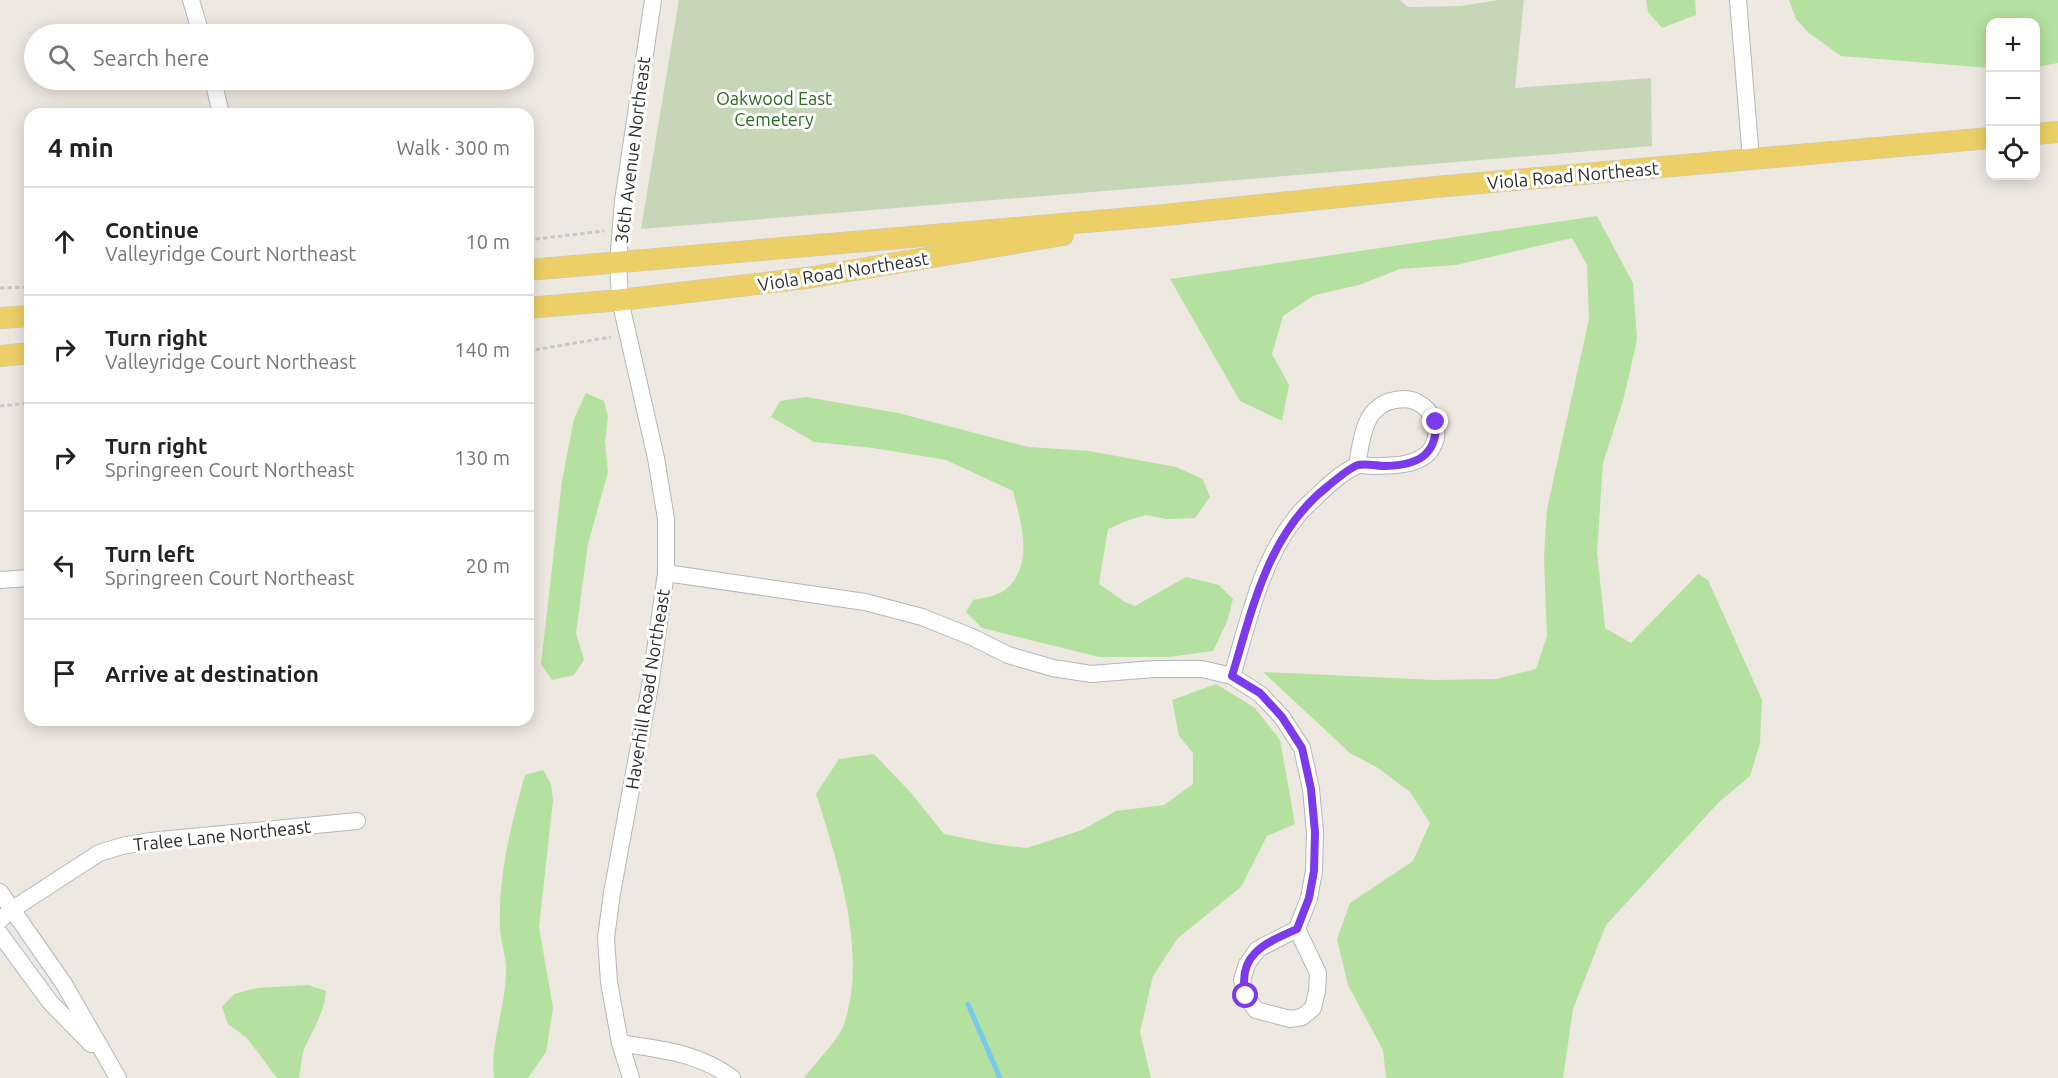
<!DOCTYPE html>
<meta charset="utf-8">
<style>
body{margin:0;font-family:Ubuntu,sans-serif;background:#f2f2f2;color:#222}
.controls{position:absolute;right:18px;top:18px;display:grid;overflow:hidden;border-radius:12px;box-shadow:0 3px 15px #0003}
.controls button{width:54px;height:54px;display:grid;place-items:center;padding:0;border:0;border-bottom:2px solid #e0e0e0;background:#fff;color:#222;font:30px sans-serif}
.stop{position:absolute;width:18px;height:18px;margin:-14px;border:4px solid #7c3aed;border-radius:50%;background:#fff}
.stop.end{background:#7c3aed;border-color:#fff;box-shadow:0 2px 6px #0008}
.list{margin:0;padding:0;list-style:none}
h2{display:flex;justify-content:space-between;align-items:center;height:78px;margin:0;padding:0 24px;font-size:26px}
h2 small{font-size:20px;font-weight:400;color:#767676}
.list li{display:grid;grid-template-columns:39px 1fr auto;gap:18px;align-items:center;box-sizing:border-box;height:108px;padding:0 24px;border-top:2px solid #e0e0e0}
.list b{display:block;font-size:22px;white-space:nowrap}
.list p{margin:0;font-size:20px;white-space:nowrap;color:#767676}
.list em{font-size:20px;font-style:normal;color:#767676}
.icon{flex:none;width:33px;height:33px;fill:none;stroke:currentColor;stroke-width:2;stroke-linecap:round;stroke-linejoin:round}
.map{position:relative;flex:none;width:2058px;height:1078px;overflow:hidden}
.search{position:absolute;background:#fff;box-shadow:0 3px 15px #0003;left:24px;top:24px;width:510px;height:66px;display:flex;align-items:center;gap:15px;box-sizing:border-box;padding:0 21px;border-radius:33px;color:#767676;font-size:22px}
.panel{position:absolute;background:#fff;box-shadow:0 3px 15px #0003;left:24px;top:108px;width:510px;height:618px;border-radius:18px}
.map>svg:first-child{display:block}
.green{fill:#b4e19f}
.cemetery{fill:#c6d7b8}
.lines{fill:none;stroke-linecap:round;stroke-linejoin:round}
.stream{stroke:#78caeb;stroke-width:5}
.minor-casing{stroke:#b3b6bf;stroke-width:18}
.major-casing{stroke:#c8c8c8;stroke-width:22}
.path{stroke:#c8c8c8;stroke-width:3;stroke-dasharray:4.5 3;stroke-linecap:butt}
.minor{stroke:#fff;stroke-width:16}
.major{stroke:#eccf66;stroke-width:21}
.route{stroke:#7c3aed;stroke-width:8}
.labels{text-anchor:middle;dominant-baseline:central;stroke-width:6;stroke-linejoin:round;paint-order:stroke}
.park-label{font-size:18px;fill:#2c681e;stroke:#fff}
.street-label{font-size:18px;fill:#2d2d2d;stroke:#fff}
</style>
<div class="map">
<svg width="2058" height="1078" viewBox="0 0 2058 1078">
<rect width="100%" height="100%" fill="#ede8e0"/>
<g class="green">
<polygon points="1646,0 1695,0 1696,15 1662,28 1648,12"/>
<polygon points="1789,0 2058,0 2058,63 2036,67 2036,22 1990,22 1990,68 1841,56 1809,33 1796,19"/>
<polygon points="1597,216 1633,283 1637,340 1623,401 1603,463 1597,552 1605,628 1631,643 1698,574 1708,580 1762,700 1760,743 1750,776 1719,802 1606,925 1573,1009 1563,1078 1386,1078 1383,1050 1348,985 1337,939 1350,903 1413,861 1430,823 1410,792 1378,768 1350,753 1263,672 1435,680 1496,679 1536,669 1547,636 1544,558 1547,509 1589,319 1587,265 1572,238 1456,265 1400,269 1359,285 1315,295 1283,316 1272,354 1289,385 1282,421 1240,401 1170,279"/>
<polygon points="586,393 604,401 608,417 605,441 608,472 588,544 576,633 584,660 574,675 552,680 541,664 562,481 574,419"/>
<path d="M806,397L898,413L1029,447L1089,451L1176,467L1203,479L1210,497L1195,518L1167,519L1146,515L1126,521L1108,529L1099,584L1125,602L1135,606L1186,577L1219,585L1233,599L1227,622L1213,651L1169,657H1099L982,628L966,612L973,600C981,598 992,597 1000,593C1036,572 1022,524 1013,491L946,460L873,448L814,442L771,417L780,401Z"/>
<path d="M1216,684L1255,708L1280,740L1295,824L1267,836L1241,887L1178,938L1153,976L1140,1032L1151,1078H804C813,1066 839,1038 843,1027C869,956 838,863 816,794L839,759L874,754L912,794L944,834L993,844L1027,848L1082,830L1116,811L1164,805L1193,784V753L1179,736L1172,700Z"/>
<path d="M543,770L551,784L553,800L539,927L553,1008L546,1052L528,1078H494C490,1043 505,1009 506,974C507,959 501,943 500,929C498,876 511,825 525,775Z"/>
<path d="M308,985L326,991C324,1014 313,1029 304,1049C301,1058 301,1069 299,1078H277L247,1038L228,1024L222,1007L234,994L257,988Z"/>
</g>
<polygon class="cemetery" points="679,0 1400,0 1408,7 1460,6 1499,0 1524,0 1515,88 1651,78 1652,146 641,229"/>
<g class="lines">
<polyline class="stream" points="968,1004 1000,1078"/>
<g class="minor-casing">
<g id="minor">
<polyline points="191,0 201,34"/>
<polyline points="1738,0 1751,159"/>
<polyline points="213,80 221,114"/>
<polyline points="666,573 865,602 922,617 972,637 1008,655 1053,668 1091,674 1154,669 1202,669 1232,676 1260,694 1282,717 1302,748 1311,789 1315,832 1314,871 1309,898 1297,929 1258,949 1247,964 1242,980 1246,996 1256,1010 1290,1019 1302,1017 1313,1008 1317,991 1318,973 1297,929"/>
<polyline points="0,580 30,578"/>
<path d="M1232,676C1248,623 1260,564 1294,520C1300,511 1309,504 1316,497C1327,486 1341,473 1356,466C1360,464 1368,466 1373,466C1392,466 1421,466 1432,448C1442,431 1434,411 1417,402C1410,398 1402,399 1395,400C1363,406 1362,439 1357,465"/>
<polyline points="0,892 64,984 118,1078"/>
<polyline points="0,920 13,909 99,853 122,846 150,841 357,821"/>
<polyline points="0,934 50,1002 91,1044"/>
<path d="M620,1043C662,1050 697,1052 732,1078"/>
<polyline points="631,1078 620,1043 609,982 606,938 612,893 650,686 666,573 666,519 656,458 620,300 618,262 623,201 653,0"/>
</g>
</g>
<g class="major-casing">
<g id="major">
<polyline points="2036,134 2058,132"/>
<polyline points="528,270 1155,216 1436,187 1990,138"/>
<polyline points="528,308 620,300 807,278 1063,235"/>
<polyline points="0,318 30,316"/>
<polyline points="0,356 30,353"/>
</g>
</g>
<g class="path">
<polyline points="528,240 604,231"/>
<polyline points="0,288 30,287"/>
<polyline points="528,351 611,337"/>
<polyline points="0,406 30,403"/>
</g>
<use href="#minor" class="minor"/>
<use href="#major" class="major"/>
</g>
<g class="lines">
<path class="route" d="M1246,996C1236,955 1265,943 1297,929L1309,898L1314,871L1315,832L1311,789L1302,748L1282,717L1260,693L1232,676C1253,607 1268,533 1328,486C1334,481 1351,467 1358,465C1366,463 1377,466 1386,466C1417,465 1437,456 1436,422"/>
</g>
<g class="labels">
<g class="park-label">
<text x="774" y="98">Oakwood East<tspan x="774" dy="21">Cemetery</tspan></text>
</g>
<g class="street-label">
<text transform="translate(632 150) rotate(-83)">36th Avenue Northeast</text>
<text transform="translate(1573 175) rotate(-5)">Viola Road Northeast</text>
<text transform="translate(843 271) rotate(-9)">Viola Road Northeast</text>
<text transform="translate(647 689) rotate(-81)">Haverhill Road Northeast</text>
<text transform="translate(222 835) rotate(-6)">Tralee Lane Northeast</text>
</g>
</g>
</svg>
<div class="controls">
<button>+</button>
<button>−</button>
<button><svg class="icon" aria-label="locate" viewBox="0 0 24 24"><circle cx="12" cy="12" r="6"/><path d="M12 2v4M12 18v4M2 12h4M18 12h4"/></svg></button>
</div>
<div class="stop" style="left:1246px;top:996px"></div>
<div class="stop end" style="left:1436px;top:422px"></div>
<div class="search"><svg class="icon" aria-label="search" viewBox="0 0 24 24"><circle cx="10" cy="10" r="6"/><path d="M15 15l6 6"/></svg>Search here</div>
<section class="panel">
<h2>4 min<small>Walk · 300 m</small></h2>
<ul class="list">
<li><svg class="icon" aria-label="ahead" viewBox="0 0 24 24"><path d="M12 20V5M6 11l6-6 6 6"/></svg><div><b>Continue</b><p>Valleyridge Court Northeast</p></div><em>10 m</em></li>
<li><svg class="icon" aria-label="right" viewBox="0 0 24 24"><path d="M7 20v-9h11M14 6l5 5-5 5"/></svg><div><b>Turn right</b><p>Valleyridge Court Northeast</p></div><em>140 m</em></li>
<li><svg class="icon" aria-label="right" viewBox="0 0 24 24"><path d="M7 20v-9h11M14 6l5 5-5 5"/></svg><div><b>Turn right</b><p>Springreen Court Northeast</p></div><em>130 m</em></li>
<li><svg class="icon" aria-label="left" viewBox="0 0 24 24"><path d="M17 20v-9H6M10 6l-5 5 5 5"/></svg><div><b>Turn left</b><p>Springreen Court Northeast</p></div><em>20 m</em></li>
<li><svg class="icon" aria-label="arrive" viewBox="0 0 24 24"><path d="M6 21V4h12l-3 4 3 4H6"/></svg><div><b>Arrive at destination</b></div></li>
</ul>
</section>
</div>
